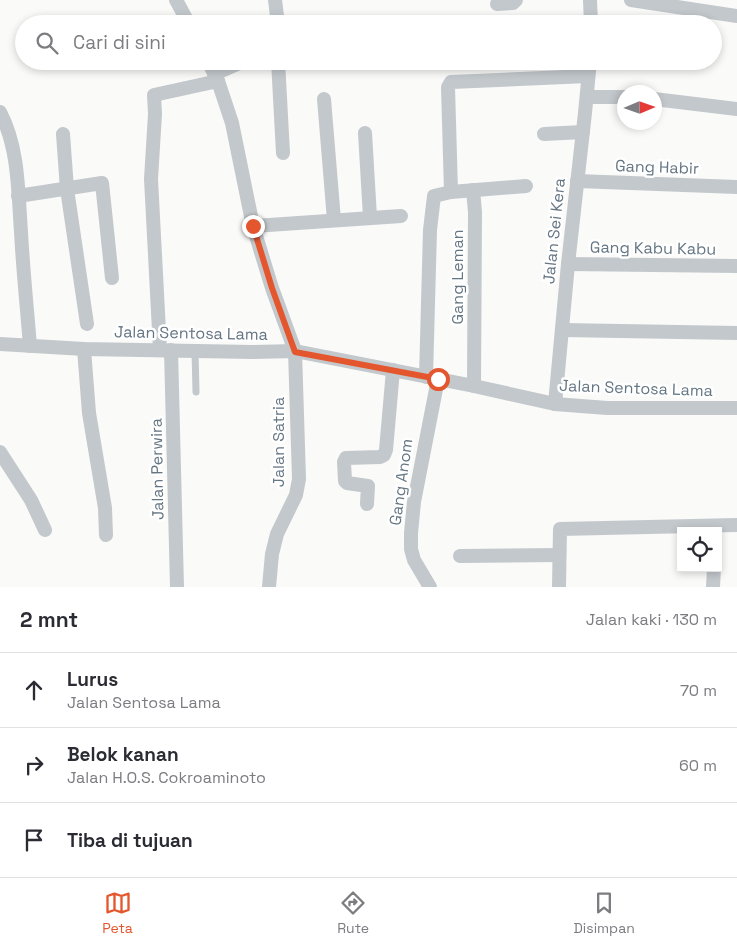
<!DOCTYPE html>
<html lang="id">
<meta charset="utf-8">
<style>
body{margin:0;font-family:"Space Grotesk",sans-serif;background:#f7f7f7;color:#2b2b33}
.controls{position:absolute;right:15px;bottom:15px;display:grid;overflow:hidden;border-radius:0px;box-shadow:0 2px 8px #0003}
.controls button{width:45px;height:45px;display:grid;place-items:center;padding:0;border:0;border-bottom:1px solid #e1e1e2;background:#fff;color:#2b2b33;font:25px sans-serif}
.compass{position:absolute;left:617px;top:85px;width:45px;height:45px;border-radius:50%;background:#fff;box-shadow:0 2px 8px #0003;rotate:88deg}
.stop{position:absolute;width:15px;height:15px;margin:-11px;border:4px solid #e4572e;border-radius:50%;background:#fff}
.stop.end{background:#e4572e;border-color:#fff;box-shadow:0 1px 5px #0008}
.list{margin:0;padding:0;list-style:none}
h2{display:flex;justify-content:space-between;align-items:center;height:65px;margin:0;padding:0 20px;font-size:21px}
h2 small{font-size:16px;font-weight:400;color:#7c7c81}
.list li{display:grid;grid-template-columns:32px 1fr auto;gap:15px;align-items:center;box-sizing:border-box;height:75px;padding:0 20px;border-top:1px solid #e1e1e2}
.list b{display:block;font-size:19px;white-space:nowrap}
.list p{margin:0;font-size:16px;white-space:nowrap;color:#7c7c81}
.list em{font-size:16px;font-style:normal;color:#7c7c81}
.icon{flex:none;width:28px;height:28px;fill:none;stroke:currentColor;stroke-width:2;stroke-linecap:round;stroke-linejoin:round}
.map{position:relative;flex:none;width:737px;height:587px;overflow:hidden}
.search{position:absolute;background:#fff;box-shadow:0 2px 8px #0003;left:15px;right:15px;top:15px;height:55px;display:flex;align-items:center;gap:12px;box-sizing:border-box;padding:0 18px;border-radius:28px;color:#7c7c81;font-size:19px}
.sheet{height:290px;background:#fff}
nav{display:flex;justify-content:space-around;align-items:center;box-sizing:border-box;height:70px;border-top:1px solid #e1e1e2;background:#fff;font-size:14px;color:#7c7c81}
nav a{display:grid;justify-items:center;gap:2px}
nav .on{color:#e4572e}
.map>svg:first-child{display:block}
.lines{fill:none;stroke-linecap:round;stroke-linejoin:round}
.service{stroke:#c3c8cc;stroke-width:7}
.minor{stroke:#c3c8cc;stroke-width:14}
.route{stroke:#e4572e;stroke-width:6}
.labels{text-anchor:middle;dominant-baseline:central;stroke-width:5;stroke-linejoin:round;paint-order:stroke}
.street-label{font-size:16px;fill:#657683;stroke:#fff}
</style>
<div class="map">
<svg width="737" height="587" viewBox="0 0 737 587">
<rect width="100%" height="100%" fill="#fafaf8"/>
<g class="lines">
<polyline class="service" points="195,351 196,392"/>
<g class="minor">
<polyline points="176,0 189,24"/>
<polyline points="275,0 278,24"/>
<polyline points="590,0 591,24"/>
<polyline points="631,0 737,16"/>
<polyline points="497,4 513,3 516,0"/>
<polyline points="208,61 218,81 232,123 253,226 272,288 295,351 299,479 296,495 277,534 272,554 269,587"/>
<polyline points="278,61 283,153"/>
<polyline points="214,74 244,61"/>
<polyline points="587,97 624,97"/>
<polyline points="324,99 334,220"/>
<polyline points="654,99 737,109"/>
<path d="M0,112C19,148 18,192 21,232C23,270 27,308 30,346"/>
<polyline points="365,133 370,217"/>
<polyline points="63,134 67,189 87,324"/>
<polyline points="544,134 583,132"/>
<polyline points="577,181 737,187"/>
<polyline points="473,190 475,212 474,386"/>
<polyline points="451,192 448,87 451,82 588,76"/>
<polyline points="18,196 102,183 112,278"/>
<polyline points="253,226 401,216"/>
<polyline points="568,264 737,266"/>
<polyline points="562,330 737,333"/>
<polyline points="0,344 84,349 252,352 295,351 474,386 555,404 607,408 737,408"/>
<polyline points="84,349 89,413 105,508 106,535"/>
<polyline points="160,350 151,179 155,114 154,95 218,81"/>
<polyline points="171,350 177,587"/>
<polyline points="426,377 430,230 434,196 451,192 526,186"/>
<polyline points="555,404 568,264 585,113 590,61"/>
<polyline points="0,452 31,500 45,530"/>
<polyline points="367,504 368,486 347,483 345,481 344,462 346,458 380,457 384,455 386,450 393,370"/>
<polyline points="460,556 559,555"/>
<polyline points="430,587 414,560 411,549 411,533 414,502 438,379"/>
<polyline points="559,587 560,529 737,525"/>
<polyline points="713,587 714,568"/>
</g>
</g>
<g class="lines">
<polyline class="route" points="253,226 272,288 295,352 438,379"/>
</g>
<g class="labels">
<g class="street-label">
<text transform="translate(657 167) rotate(2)">Gang Habir</text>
<text transform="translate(554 231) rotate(-84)">Jalan Sei Kera</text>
<text transform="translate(653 248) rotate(1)">Gang Kabu Kabu</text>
<text transform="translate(457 277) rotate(-90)">Gang Leman</text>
<text transform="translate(191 333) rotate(1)">Jalan Sentosa Lama</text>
<text transform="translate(636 388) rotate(2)">Jalan Sentosa Lama</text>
<text transform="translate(278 442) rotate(-90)">Jalan Satria</text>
<text transform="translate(157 469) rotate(-91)">Jalan Perwira</text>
<text transform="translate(401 482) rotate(-82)">Gang Anom</text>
</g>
</g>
</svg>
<div class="controls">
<button><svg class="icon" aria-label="locate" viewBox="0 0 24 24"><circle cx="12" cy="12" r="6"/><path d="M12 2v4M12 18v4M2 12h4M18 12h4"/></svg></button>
</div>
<svg class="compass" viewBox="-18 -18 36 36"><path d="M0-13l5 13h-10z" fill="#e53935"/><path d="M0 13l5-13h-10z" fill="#7c7c81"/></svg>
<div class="stop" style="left:438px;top:379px"></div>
<div class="stop end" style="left:253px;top:226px"></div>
<div class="search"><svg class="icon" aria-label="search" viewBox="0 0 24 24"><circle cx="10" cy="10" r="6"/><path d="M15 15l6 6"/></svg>Cari di sini</div>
</div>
<section class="sheet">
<h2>2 mnt<small>Jalan kaki · 130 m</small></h2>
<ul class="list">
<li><svg class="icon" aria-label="ahead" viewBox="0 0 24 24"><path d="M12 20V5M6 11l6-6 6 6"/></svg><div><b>Lurus</b><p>Jalan Sentosa Lama</p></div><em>70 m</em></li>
<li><svg class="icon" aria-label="right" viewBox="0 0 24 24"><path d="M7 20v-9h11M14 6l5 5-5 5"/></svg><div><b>Belok kanan</b><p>Jalan H.O.S. Cokroaminoto</p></div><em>60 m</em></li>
<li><svg class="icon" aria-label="arrive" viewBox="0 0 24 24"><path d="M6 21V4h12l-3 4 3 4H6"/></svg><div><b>Tiba di tujuan</b></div></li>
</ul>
</section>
<nav>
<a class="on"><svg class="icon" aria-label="map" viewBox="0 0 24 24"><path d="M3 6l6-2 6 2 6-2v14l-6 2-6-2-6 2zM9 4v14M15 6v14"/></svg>Peta</a>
<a><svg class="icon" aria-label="directions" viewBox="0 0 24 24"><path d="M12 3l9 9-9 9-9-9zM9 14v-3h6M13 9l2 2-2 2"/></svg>Rute</a>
<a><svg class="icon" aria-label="saved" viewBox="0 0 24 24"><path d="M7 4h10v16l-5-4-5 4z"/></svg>Disimpan</a>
</nav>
